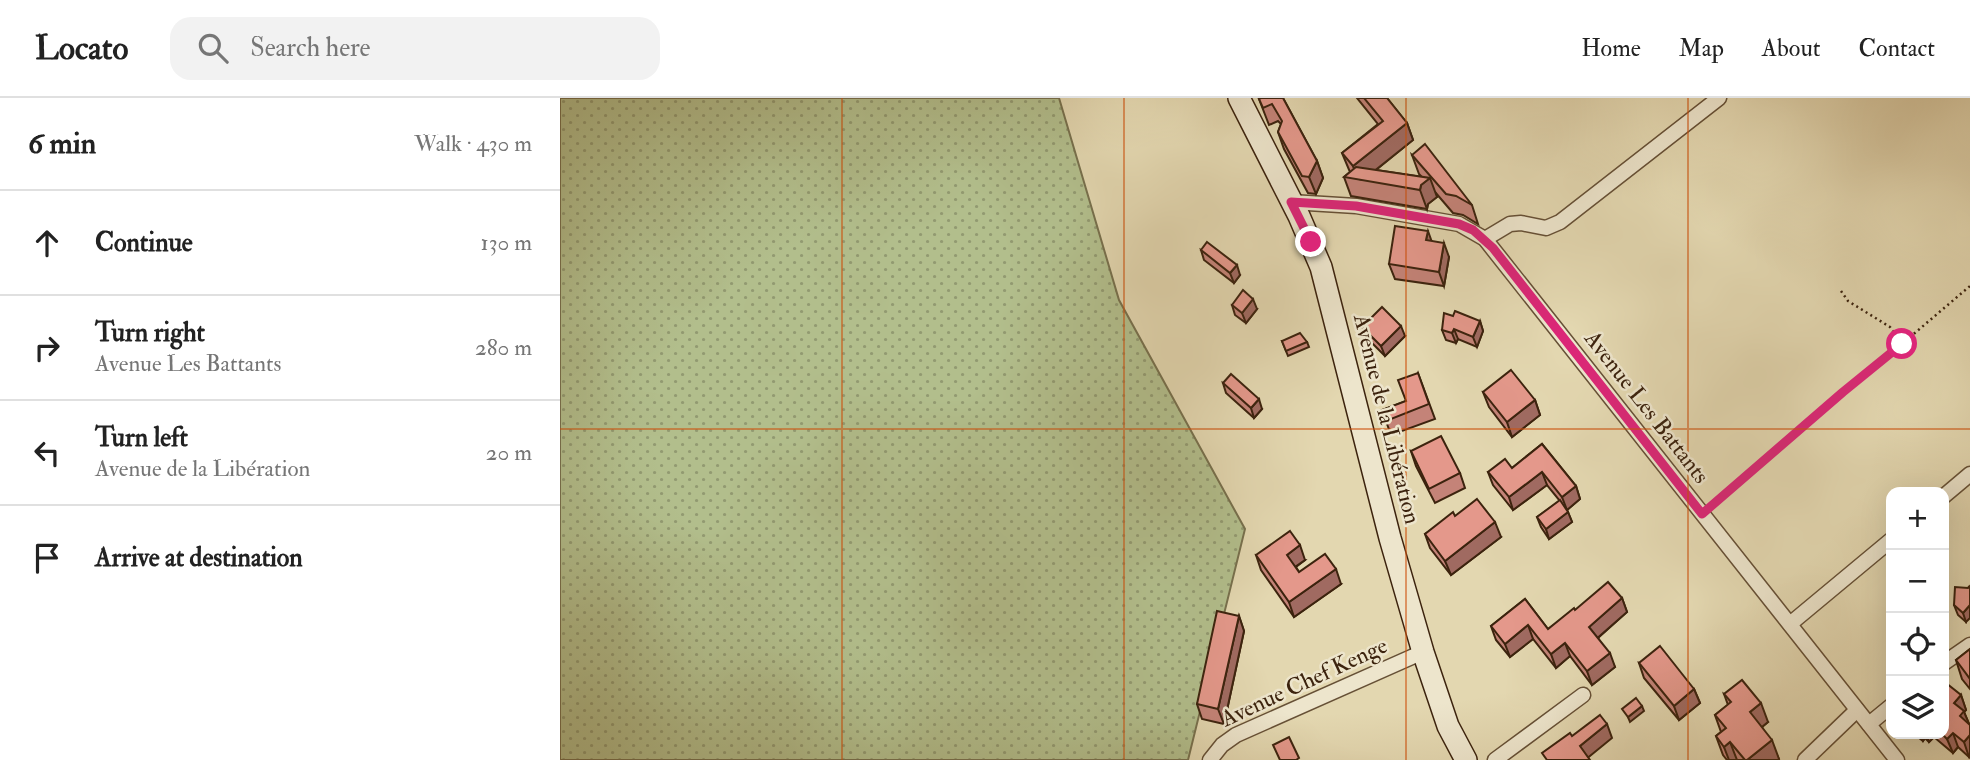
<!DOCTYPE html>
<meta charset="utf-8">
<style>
body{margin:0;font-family:"IM FELL Double Pica",serif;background:#f2f2f2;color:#222}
.controls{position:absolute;right:21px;bottom:21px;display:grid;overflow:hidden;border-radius:14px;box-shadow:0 7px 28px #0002}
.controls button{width:63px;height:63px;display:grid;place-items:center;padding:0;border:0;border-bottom:2px solid #e0e0e0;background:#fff;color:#222;font:35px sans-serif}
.stop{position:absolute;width:21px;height:21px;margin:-16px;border:5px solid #db2777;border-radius:50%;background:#fff}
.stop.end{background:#db2777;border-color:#fff;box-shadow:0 2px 7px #0008}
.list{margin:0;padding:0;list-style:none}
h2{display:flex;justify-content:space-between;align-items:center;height:91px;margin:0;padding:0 28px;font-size:30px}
h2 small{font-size:23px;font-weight:400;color:#767676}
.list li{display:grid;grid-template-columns:46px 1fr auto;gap:21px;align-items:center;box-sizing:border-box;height:105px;padding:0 28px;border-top:2px solid #e0e0e0}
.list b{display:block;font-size:26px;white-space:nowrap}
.list p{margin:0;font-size:23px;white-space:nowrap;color:#767676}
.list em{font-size:23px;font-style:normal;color:#767676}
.icon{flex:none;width:38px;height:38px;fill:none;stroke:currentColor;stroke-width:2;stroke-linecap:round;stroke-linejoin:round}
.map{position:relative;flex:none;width:1410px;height:662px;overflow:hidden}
header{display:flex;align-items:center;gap:42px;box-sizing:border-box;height:98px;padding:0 35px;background:#fff;border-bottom:2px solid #e0e0e0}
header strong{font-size:33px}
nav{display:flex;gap:38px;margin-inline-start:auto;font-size:24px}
.search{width:490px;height:63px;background:#f2f2f2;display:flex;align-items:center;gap:18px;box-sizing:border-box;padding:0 24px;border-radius:21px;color:#767676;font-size:26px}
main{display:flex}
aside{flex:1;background:#fff}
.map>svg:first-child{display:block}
.grass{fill:url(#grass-dots);stroke:#77704d;stroke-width:2}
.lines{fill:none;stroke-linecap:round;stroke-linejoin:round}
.street-casing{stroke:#665036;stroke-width:17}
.secondary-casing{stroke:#3c230e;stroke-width:24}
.path{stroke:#3c230e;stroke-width:2.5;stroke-dasharray:2 3.5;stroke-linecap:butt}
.street{stroke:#ede5cc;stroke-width:14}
.secondary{stroke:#ede5cc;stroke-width:21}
.wall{fill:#c48378;stroke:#3c230e;stroke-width:2}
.shaded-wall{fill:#a06a61;stroke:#3c230e;stroke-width:2}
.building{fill:#e4988b;stroke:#3c230e;stroke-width:2}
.route{stroke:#db2777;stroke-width:9}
.grid{fill:none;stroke:#ce510c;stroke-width:2;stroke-opacity:0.55}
.labels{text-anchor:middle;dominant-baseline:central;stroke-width:5;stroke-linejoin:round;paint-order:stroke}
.street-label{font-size:23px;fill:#3c230e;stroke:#ede5cc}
</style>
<header>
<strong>Locato</strong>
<div class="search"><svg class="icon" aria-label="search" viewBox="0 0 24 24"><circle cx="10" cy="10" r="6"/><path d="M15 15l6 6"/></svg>Search here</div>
<nav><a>Home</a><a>Map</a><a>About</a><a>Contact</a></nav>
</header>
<main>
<aside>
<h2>6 min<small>Walk · 430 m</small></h2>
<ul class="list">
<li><svg class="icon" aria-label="ahead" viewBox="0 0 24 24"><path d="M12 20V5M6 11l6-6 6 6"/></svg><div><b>Continue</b></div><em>130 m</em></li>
<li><svg class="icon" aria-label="right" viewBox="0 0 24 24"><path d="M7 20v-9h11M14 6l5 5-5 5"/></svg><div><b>Turn right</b><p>Avenue Les Battants</p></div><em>280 m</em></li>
<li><svg class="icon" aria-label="left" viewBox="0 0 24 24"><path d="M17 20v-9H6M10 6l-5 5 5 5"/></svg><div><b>Turn left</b><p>Avenue de la Libération</p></div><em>20 m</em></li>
<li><svg class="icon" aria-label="arrive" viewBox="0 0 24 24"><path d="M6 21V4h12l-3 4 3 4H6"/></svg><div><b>Arrive at destination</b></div></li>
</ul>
</aside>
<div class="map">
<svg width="1410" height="662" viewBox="0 0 1410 662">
<defs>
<pattern id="grass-dots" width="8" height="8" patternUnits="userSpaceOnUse" patternTransform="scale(1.75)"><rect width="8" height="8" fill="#b2be8c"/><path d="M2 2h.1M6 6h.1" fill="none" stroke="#929a71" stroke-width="1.8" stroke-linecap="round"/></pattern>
</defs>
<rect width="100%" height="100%" fill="#e3d7b0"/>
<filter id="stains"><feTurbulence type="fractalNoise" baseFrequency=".00286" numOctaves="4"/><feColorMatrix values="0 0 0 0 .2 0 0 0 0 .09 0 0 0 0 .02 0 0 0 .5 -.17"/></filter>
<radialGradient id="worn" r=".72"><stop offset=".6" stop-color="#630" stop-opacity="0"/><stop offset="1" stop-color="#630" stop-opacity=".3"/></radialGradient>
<polygon class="grass" points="0,0 499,0 559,202 685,431 628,662 0,662"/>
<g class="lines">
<g class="street-casing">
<g id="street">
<polyline points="731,104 796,108 899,126 925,141 1337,662"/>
<polyline points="925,141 950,126 961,125 986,130 1000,124 1159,0"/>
<polyline points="1384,398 1410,376"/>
<polyline points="1230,526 1331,442"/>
<polyline points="1384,565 1410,547"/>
<polyline points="1309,626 1331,608"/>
<polyline points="650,662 662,647 676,637 863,554"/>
<polyline points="935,662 1023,597"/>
<polyline points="1245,662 1297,612"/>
</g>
</g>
<g class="secondary-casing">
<polyline id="secondary" points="679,0 739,118 761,169 830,440 863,554 888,628 906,662"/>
</g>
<g class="path">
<polyline points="1281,193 1288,203 1330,229 1342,246"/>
<polyline points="1153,407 1410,188"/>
</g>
<use href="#street" class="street"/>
<use href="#secondary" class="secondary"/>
</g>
<g class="wall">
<polygon points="723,0 757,63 763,80 756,96 748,95 724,51 718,34 721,26 718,23 709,27 699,1"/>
<polygon points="797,0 827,0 847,25 853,42 816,72 862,79 859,76 852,57 912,107 918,126 903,117 893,115 875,94 877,99 868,106 867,111 791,98 784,79 790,74 782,55 818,26"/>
<polygon points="871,143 889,159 884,188 835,181 829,166"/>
<polygon points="641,152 680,177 674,185 644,162"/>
<polygon points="672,207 697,211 686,225 675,217"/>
<polygon points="920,223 923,233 917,249 898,241 896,245 886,242 882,232"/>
<polygon points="802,229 845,238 825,258 806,239"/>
<polygon points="722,243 747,244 749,249 728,258"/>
<polygon points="858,275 875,321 831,337 822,312 846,303"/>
<polygon points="663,285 702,311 694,320 666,295"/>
<polygon points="923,294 975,302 980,317 952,339 929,309"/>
<polygon points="982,346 1016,388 1020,401 1007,412 1012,424 989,441 981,429 977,419 1000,403 987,387 953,412 933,387 928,374 952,370"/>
<polygon points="851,353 900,375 905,390 875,405 856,368"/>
<polygon points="895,418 941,439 891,477 870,450 865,436"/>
<polygon points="696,457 745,462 736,469 739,474 781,486 734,519 701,472"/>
<polygon points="1408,490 1406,524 1398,517 1394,507"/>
<polygon points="1062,500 1067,514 1038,540 1055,569 1032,587 1010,558 996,570 973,541 950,559 936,542 931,528 965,501 988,531 1015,512"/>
<polygon points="679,518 684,533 664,626 642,621 637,606"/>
<polygon points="1410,551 1410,591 1402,581 1396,562"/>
<polygon points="1079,565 1134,591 1140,605 1119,622 1084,580"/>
<polygon points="1164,596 1208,624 1202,629 1219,661 1218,662 1167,662 1163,657 1156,638 1161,634 1155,617 1168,607"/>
<polygon points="1401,597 1406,612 1404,614 1409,626 1409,659 1398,649 1393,655 1374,639 1369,644 1365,640 1363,643 1354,636 1384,636"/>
</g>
<g class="shaded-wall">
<polygon points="847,25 853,42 803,82 798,81 793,68"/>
<polygon points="757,63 763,80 756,96 749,79"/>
<polygon points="870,80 877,99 868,106 867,111 860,92 861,87"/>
<polygon points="868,133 873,147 866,142"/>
<polygon points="884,145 889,159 884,188 879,174"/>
<polygon points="677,167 680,177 674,185 670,175"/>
<polygon points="693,201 697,211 686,225 682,215"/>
<polygon points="920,223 923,233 917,249 913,239"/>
<polygon points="841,228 845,238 825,258 821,248"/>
<polygon points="894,231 898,241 896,245 892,235"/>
<polygon points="699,301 702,311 694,320 691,310"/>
<polygon points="975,302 980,317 952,339 947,324"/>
<polygon points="982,374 987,387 953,412 949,399"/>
<polygon points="1016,388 1020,401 1007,412 1002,399"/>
<polygon points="1008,414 1012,424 989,441 986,431"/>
<polygon points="935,424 941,439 891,477 885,463"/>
<polygon points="740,447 745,462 732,471 727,457"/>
<polygon points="776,471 781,486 734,519 729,504"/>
<polygon points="1384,499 1388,512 1384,516"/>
<polygon points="1062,500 1067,514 1034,543 1029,529"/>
<polygon points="1410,507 1410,520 1406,524 1403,515"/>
<polygon points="679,518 684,533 664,626 658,611"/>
<polygon points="968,527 973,541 950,559 945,546"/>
<polygon points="1005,545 1010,558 996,570 991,556"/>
<polygon points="1050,555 1055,569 1032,587 1027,573"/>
<polygon points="1134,591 1140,605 1119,622 1114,608"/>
<polygon points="1401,597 1406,612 1404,614 1410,628 1405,633 1394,605"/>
<polygon points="1201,605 1208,624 1197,633 1190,614"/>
<polygon points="1082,608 1084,613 1070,624 1068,619"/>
<polygon points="1047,626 1052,640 1025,662 1020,648"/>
<polygon points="1393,635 1398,649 1393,655 1387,641"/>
<polygon points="1360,636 1364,636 1365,640 1363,643"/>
<polygon points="1366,636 1373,636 1374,639 1369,644"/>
<polygon points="1410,637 1410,658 1409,659 1404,644"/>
<polygon points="1212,642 1219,661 1218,662 1187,662"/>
<polygon points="1170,644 1177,662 1169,662 1164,649"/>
</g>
<g class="building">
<polygon points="701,0 723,0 757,63 749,79 742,78 718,34 722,23 712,6 703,10 699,1"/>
<polygon points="804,0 827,0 847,25 793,68 782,55 823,23"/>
<polygon points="865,46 912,107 896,98 886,96 852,57"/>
<polygon points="796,69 870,80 861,87 860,92 784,79"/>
<polygon points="835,128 868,133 866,142 884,145 879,174 829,166"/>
<polygon points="647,144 677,167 670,175 641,152"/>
<polygon points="683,192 693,201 682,215 672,207"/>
<polygon points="822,209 841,228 821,248 802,229"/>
<polygon points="895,213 920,223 913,239 894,231 892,235 882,232 884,215 893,218"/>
<polygon points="740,235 747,244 726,253 722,243"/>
<polygon points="951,272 975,302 947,324 923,294"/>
<polygon points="858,275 869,306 826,323 822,312 846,303 838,282"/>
<polygon points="671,276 699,301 691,310 663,285"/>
<polygon points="881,338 900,375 869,391 851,353"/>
<polygon points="982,346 1016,388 1002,399 982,374 949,399 928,374 945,361 952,370"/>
<polygon points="917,401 935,424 885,463 865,436 893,414 895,418"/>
<polygon points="1000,402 1008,414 986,431 977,419"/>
<polygon points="730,433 740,447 727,457 739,474 765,456 776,471 729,504 696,457"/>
<polygon points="1048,484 1062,500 1029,529 1050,555 1027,573 1005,545 991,556 968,527 945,546 931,528 965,501 988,531 1014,510 1015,512"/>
<polygon points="1410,488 1410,507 1403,515 1394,507 1395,489 1408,490"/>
<polygon points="657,513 679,518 658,611 637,606"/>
<polygon points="1100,548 1134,591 1114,608 1079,565"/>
<polygon points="1410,551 1410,581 1396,562"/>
<polygon points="1182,582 1201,605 1190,614 1212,642 1187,662 1185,662 1170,644 1164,649 1156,638 1166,630 1155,617 1171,604 1164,596"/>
<polygon points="1386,585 1401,597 1394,605 1404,613 1400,618 1410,627 1410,637 1404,644 1393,635 1387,641 1382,636 1384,636 1384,588"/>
<polygon points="1076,600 1082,608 1068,619 1062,611"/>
<polygon points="1040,617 1047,626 1020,648 1030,662 987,662 982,655 1010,635 1012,638"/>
<polygon points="729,639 739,660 736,662 720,662 713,647"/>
</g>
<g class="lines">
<polyline class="route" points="751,144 731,104 796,108 899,126 913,132 933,150 1142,416 1283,294 1342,246"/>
</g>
<path class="grid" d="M282,0V662M564,0V662M846,0V662M1128,0V662M0,331H1410"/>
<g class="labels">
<g class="street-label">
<text transform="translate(1087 309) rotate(52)">Avenue Les Battants</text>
<text transform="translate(827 321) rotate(76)">Avenue de la Libération</text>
<text transform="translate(744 584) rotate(-25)">Avenue Chef Kenge</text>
</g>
</g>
<rect width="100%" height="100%" filter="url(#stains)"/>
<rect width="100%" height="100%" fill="url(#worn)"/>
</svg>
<div class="controls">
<button>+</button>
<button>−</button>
<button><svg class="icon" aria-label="locate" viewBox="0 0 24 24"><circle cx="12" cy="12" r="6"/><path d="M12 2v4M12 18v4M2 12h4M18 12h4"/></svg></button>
<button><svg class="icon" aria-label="layers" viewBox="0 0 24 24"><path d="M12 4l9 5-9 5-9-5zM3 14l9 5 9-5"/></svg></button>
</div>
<div class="stop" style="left:1342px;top:246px"></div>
<div class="stop end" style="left:751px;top:144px"></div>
</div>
</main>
